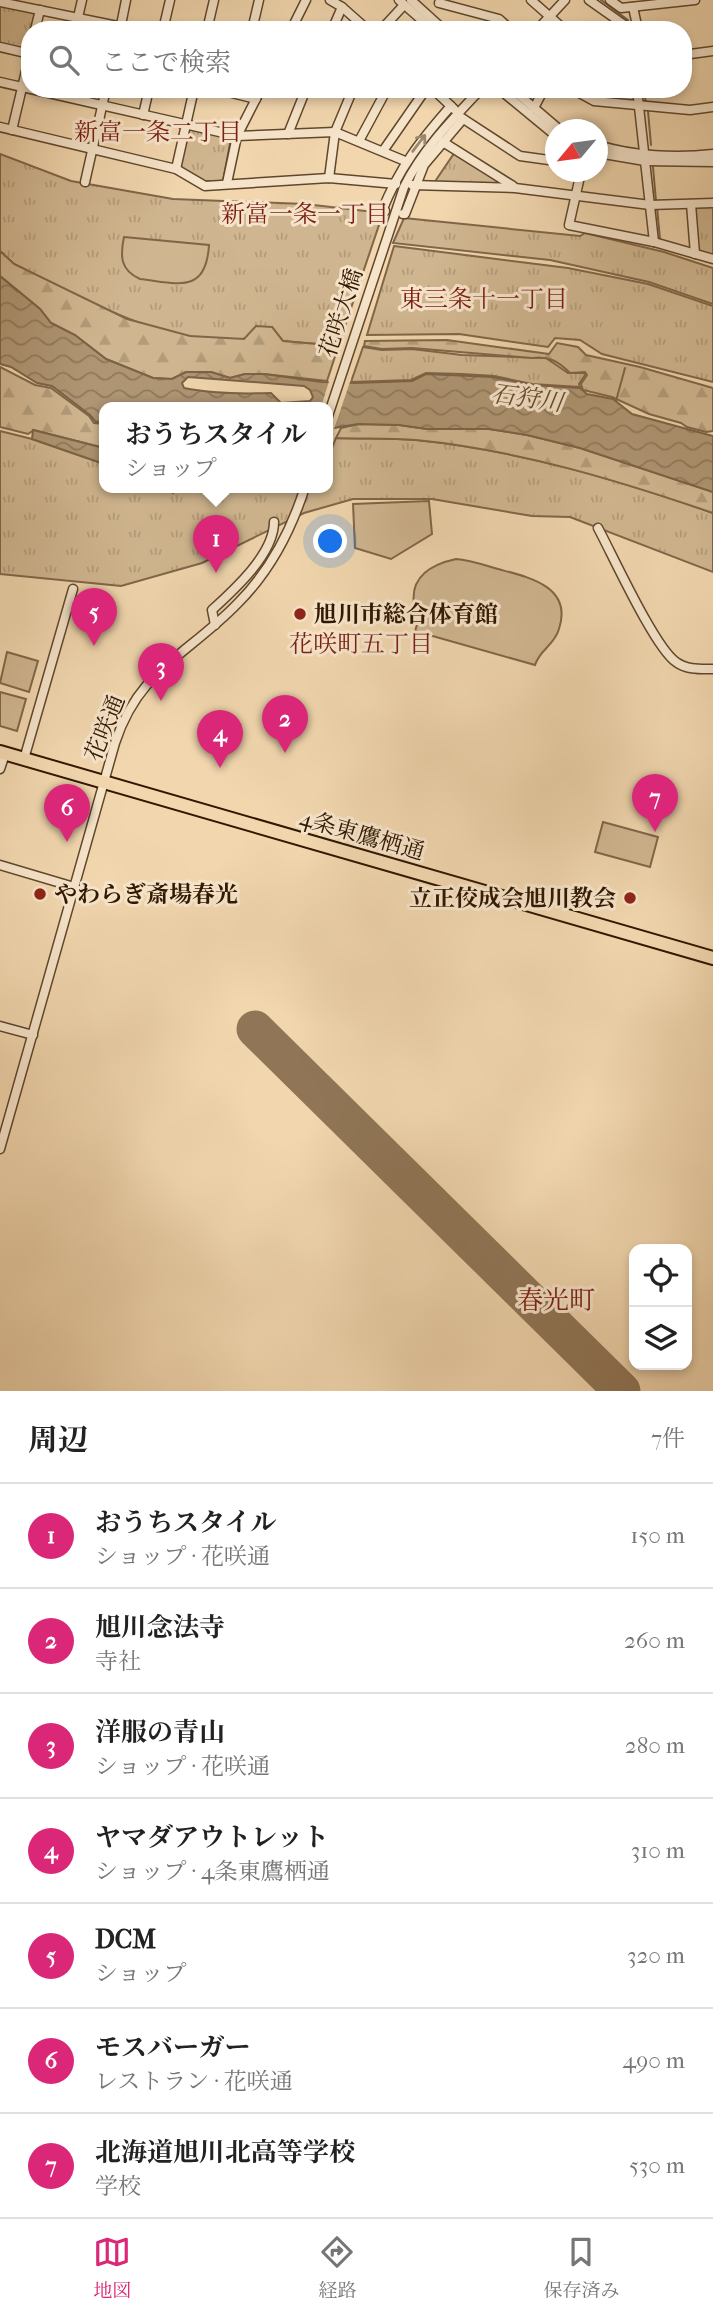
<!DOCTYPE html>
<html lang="ja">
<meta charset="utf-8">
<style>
body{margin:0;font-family:"IM FELL French Canon","Noto Serif JP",serif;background:#f2f2f2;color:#222}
.controls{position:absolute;right:21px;bottom:21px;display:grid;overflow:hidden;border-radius:14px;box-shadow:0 4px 10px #0003}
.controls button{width:63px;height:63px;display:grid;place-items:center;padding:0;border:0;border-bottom:2px solid #e0e0e0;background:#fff;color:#222;font:35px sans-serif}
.compass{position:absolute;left:545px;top:119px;width:63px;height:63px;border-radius:50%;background:#fff;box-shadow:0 4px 10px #0003;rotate:241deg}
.you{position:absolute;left:331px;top:542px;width:24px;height:24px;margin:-18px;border:5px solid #fff;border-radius:50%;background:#1a73e8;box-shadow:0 0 0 10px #1a73e833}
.badge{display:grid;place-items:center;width:46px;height:46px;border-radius:50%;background:#db2777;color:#fff;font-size:23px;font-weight:700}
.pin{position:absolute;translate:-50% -58px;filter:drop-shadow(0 2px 4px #0008)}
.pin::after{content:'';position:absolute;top:37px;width:24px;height:21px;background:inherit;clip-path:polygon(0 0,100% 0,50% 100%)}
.popup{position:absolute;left:99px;top:402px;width:234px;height:91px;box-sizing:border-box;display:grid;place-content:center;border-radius:14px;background:#fff;filter:drop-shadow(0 2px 5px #0005);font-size:23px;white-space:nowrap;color:#767676}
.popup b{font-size:26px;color:#222}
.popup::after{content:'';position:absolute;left:50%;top:100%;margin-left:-14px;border:14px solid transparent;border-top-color:#fff}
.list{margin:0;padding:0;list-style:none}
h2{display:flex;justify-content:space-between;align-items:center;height:91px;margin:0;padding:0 28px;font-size:30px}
h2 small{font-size:23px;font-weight:400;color:#767676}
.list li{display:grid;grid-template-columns:46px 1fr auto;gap:21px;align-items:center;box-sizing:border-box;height:105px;padding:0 28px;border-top:2px solid #e0e0e0}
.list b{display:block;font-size:26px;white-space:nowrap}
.list p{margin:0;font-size:23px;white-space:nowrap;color:#767676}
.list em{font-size:23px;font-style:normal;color:#767676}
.icon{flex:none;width:38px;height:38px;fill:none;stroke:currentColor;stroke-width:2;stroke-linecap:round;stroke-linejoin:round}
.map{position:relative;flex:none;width:713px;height:1391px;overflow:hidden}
.search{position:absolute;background:#fff;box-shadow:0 4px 10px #0003;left:21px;right:21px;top:21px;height:77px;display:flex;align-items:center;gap:18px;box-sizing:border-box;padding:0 24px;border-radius:28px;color:#767676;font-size:26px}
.sheet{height:826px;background:#fff}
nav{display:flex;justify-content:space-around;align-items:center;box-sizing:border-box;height:98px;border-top:2px solid #e0e0e0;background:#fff;font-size:19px;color:#767676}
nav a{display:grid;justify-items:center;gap:4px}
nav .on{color:#db2777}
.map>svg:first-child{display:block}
.grass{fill:url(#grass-tufts);stroke:#806648;stroke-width:2}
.forest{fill:url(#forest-firs);stroke:#806648;stroke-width:2}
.pitch{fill:#d0b690;stroke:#806648;stroke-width:2}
.water{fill:url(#water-waves);stroke:#7c6345;stroke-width:2;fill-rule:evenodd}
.pier{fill:#f1d6ae}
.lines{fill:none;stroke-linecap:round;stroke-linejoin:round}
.stream{stroke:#7c6345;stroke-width:2}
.runway{stroke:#907657;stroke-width:37}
.minor-casing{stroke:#60472c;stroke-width:11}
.highway-casing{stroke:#301700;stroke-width:16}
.minor{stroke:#f6e4ca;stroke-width:8}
.highway{stroke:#f1d6ae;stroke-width:12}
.oneway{stroke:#9d886f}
.poi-dot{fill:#8f2418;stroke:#f6e4ca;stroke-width:2.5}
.labels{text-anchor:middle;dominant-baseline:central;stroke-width:6;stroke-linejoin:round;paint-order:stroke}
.street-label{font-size:23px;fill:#301700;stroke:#f6e4ca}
.poi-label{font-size:23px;font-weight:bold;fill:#301700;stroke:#f6e4ca;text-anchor:start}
.neighbourhood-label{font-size:24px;fill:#7a1f14;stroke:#f6e4ca}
.water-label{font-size:24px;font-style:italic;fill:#63492e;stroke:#f6e4ca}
.quarter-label{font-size:26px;fill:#7a1f14;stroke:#f6e4ca}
</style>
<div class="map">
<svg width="713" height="1391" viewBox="0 0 713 1391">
<defs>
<pattern id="grass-tufts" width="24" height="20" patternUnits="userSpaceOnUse" patternTransform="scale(1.75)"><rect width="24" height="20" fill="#d0b690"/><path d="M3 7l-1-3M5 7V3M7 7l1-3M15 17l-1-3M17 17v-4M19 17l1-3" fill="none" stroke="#b39c7a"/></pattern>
<pattern id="forest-firs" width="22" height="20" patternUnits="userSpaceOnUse" patternTransform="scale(1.75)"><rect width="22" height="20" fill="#d0b690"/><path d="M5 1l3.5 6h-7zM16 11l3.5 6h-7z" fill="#b39c7a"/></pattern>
<pattern id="water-waves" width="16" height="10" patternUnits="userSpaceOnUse" patternTransform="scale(1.75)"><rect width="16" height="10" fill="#af9573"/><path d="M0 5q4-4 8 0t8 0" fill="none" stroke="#8f795c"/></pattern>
</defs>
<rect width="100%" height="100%" fill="#f1d6ae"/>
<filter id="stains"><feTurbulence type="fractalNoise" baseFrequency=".00286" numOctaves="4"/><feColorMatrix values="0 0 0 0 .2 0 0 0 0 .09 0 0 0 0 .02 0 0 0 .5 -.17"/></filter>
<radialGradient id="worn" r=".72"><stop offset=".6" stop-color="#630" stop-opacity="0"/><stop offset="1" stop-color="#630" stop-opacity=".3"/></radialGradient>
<g class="grass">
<polygon points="0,4 35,12 28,48 25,49 0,44"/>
<polygon points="190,128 231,138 223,181 204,181 180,168 188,129"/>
<polygon points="455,152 497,180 496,184 434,183"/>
<path d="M0,154L71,181L173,199L305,204L383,213L341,338L328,345L283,341L272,327C263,331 252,338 242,339C160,345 85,299 14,264L0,251Z"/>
<polygon points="694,206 713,207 713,256 697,250"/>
<polygon points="404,218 580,236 585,233 664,252 713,268 713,304 649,282 550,260 393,243"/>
<polygon points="394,246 568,268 648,284 713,306 713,382 602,354 580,340 555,338 548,347 459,334 367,335"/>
<polygon points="363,347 382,350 412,349 462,355 546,358 568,373 584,373 585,375 579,384 580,387 532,384 494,376 462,374 426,373 411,380 351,382"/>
<path d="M0,431L32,439L102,463L104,487H169L173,493L179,487H328V458L336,438C362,439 390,438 416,440C518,450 617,480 713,513V572L570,517L532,516L432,499H353L304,513L202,563L121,586L0,574Z"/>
</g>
<g class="forest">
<polygon points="0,251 14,264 127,319 190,336 244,339 256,326 272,327 283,341 328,345 341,338 327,381 264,374 245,374 230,378 211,372 186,372 172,379 153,378 106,359 75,335 51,323 40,309 0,276"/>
<path d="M447,340L549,354L557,343L578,347L586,355L640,367L713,388V431L706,432L687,427L681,423L649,414L612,397L583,390L581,384L587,375L585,372L570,373C558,361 549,356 532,358L412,348L382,349L364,346L365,341Z"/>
<polygon points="0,367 35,385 51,388 89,416 94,423 104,424 104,448 34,430 28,434 0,427"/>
<path d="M359,424L399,425L427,429H489L527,435L580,448L713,492V513C617,480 518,450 416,440C390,438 362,439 336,438L341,428Z"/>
</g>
<g class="pitch">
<path d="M124,237L209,245C206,295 177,283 140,279C120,270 120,256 124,237Z"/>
<polygon points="429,501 432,534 391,559 355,548 353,504"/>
<path d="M456,559C470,560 484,565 498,569C528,577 573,586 559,629C554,646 540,649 535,665L415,631C420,617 416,618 414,604C410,576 433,564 456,559Z"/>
<polygon points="7,652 38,661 29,692 0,683"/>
<polygon points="0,692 26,699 17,731 0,726"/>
<polygon points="603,822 658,837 650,867 595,852"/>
</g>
<g class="water">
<path d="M0,276L40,309L51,323L75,335L106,359L153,378L172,379L186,372H211L230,378L245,374H264L322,382L354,383L412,381L426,374L493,377L532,385L580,388L587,394L613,399L632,414L713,436V492L580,448L527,435L489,429H427L399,425L358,424L328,429V407H104V421L96,422L90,415L52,386L37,383L11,367L0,364ZM188,377L304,386L310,390L313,397L310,401L281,403L271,393C241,394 213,394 184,388L182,383Z"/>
<polygon points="33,430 104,448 104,464 32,439"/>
</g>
<polygon class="pier" points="330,378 351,379 333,432 328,432 328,407 321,407"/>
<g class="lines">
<g class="stream">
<polyline points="601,0 628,20 630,30"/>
<polyline points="643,89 646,102"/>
<polyline points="648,111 651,145"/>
<polyline points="653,167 656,201"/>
<polyline points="657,207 660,239"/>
<polyline points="616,401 625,368"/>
</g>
<polyline class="runway" points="255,1029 622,1391"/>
<g class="minor-casing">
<g id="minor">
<polyline points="330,0 342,7 368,30"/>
<polyline points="399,0 433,30"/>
<polyline points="411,0 444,30"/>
<polyline points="531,0 565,30"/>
<polyline points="589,0 623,24 624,30"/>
<polyline points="610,0 621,8 695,0"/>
<polyline points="0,2 137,30"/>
<polyline points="439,3 499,19 511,30"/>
<polyline points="633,7 638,30"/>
<polyline points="35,30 40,10"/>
<polyline points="75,30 82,0"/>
<polyline points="120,30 126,0"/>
<polyline points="163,30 170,0"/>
<polyline points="207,30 214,0"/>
<polyline points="252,30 259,0"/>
<polyline points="291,30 306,0"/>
<polyline points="332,30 342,7"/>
<polyline points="381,30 404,5"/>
<polyline points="537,30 565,0"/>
<polyline points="0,47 30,54"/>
<polyline points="683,55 713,51"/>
<polyline points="0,82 237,136 335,132 405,161"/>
<polyline points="216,89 256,99"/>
<polyline points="433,89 454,109"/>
<polyline points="499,89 556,136"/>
<polyline points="512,89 560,130"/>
<polyline points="572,89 594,101 690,110 713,107"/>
<polyline points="637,89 654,242"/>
<polyline points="534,108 544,89"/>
<polyline points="143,115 149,89"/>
<polyline points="462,118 520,156 556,161"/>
<polyline points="0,127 176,169 205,186 329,178 396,184"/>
<polyline points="12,130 30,54"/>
<polyline points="288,134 306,89"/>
<polyline points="359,141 387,89"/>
<polyline points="443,142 513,186"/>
<path d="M598,145C633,156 676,158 713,154"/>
<polyline points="383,151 426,89"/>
<polyline points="598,153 645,161 713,162"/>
<polyline points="176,169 194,89"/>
<polyline points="581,172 569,225 654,242 713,259"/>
<polyline points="329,178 335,132 353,89"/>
<polyline points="85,182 106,89"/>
<polyline points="227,183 237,136 261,89"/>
<polyline points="412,185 515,188 650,205 713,203"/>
<polyline points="691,204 695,254"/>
<path d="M385,211H382C399,168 421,140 451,106"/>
<polyline points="403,214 405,214 424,165 463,119"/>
<path d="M328,416L404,187C423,149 452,120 481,89"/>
<path d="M598,528C613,556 655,648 676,662C687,670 700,669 713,669"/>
<path d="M215,625L212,610C234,590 274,554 274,522"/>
<polyline points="24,759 73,589"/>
<polyline points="0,769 5,754"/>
<polyline points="0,865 74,887"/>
<polyline points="0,1026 33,1035"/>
<path d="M0,1149L115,743C139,669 188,655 238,603C271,570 291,531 305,487"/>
</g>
</g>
<g class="highway-casing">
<polyline id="highway" points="0,752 713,958"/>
</g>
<use href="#minor" class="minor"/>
<use href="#highway" class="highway"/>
</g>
<defs><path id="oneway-shaft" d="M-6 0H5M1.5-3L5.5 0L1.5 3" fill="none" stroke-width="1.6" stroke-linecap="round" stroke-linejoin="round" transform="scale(1.75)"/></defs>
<use class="oneway" href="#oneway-shaft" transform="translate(419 143) rotate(-53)"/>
<g class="poi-dot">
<circle cx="300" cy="614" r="7"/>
<circle cx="40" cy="894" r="7"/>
<circle cx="630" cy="898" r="7"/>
</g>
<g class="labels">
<g class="street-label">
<text transform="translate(341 313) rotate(-72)">花咲大橋</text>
<text transform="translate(105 728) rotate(-68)">花咲通</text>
<text transform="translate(362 835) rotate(16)">4条東鷹栖通</text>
</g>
<g class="poi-label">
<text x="314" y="614">旭川市総合体育館</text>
<text x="54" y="894">やわらぎ斎場春光</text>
<text x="616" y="898" text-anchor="end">立正佼成会旭川教会</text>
</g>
<g class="neighbourhood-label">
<text x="158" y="132">新富一条二丁目</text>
<text x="305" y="214">新富一条一丁目</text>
<text x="484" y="299">東三条十一丁目</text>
<text x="361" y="644">花咲町五丁目</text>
</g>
<g class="water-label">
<text transform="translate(527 398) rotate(8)">石狩川</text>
</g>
<g class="quarter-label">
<text x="556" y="1300">春光町</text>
</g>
</g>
<rect width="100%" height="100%" filter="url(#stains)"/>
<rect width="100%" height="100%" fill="url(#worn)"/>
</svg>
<div class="controls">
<button><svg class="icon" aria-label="locate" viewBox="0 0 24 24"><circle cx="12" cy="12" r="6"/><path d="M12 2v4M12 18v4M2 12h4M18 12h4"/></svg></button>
<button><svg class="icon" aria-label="layers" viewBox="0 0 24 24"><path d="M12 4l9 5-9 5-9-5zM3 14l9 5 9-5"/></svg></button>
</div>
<svg class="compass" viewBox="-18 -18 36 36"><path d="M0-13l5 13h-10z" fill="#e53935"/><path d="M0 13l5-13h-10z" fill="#767676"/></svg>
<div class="you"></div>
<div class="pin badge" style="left:216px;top:573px">1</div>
<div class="popup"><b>おうちスタイル</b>ショップ</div>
<div class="pin badge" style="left:285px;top:753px">2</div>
<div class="pin badge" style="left:161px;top:701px">3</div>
<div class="pin badge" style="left:220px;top:768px">4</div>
<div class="pin badge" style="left:94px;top:646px">5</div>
<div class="pin badge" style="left:67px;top:842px">6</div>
<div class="pin badge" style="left:655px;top:832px">7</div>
<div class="search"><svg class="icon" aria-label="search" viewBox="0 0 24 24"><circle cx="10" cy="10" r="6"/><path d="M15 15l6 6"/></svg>ここで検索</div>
</div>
<section class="sheet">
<h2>周辺<small>7件</small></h2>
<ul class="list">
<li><span class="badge">1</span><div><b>おうちスタイル</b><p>ショップ · 花咲通</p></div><em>150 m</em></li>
<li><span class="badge">2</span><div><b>旭川念法寺</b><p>寺社</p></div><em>260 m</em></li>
<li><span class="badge">3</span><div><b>洋服の青山</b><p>ショップ · 花咲通</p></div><em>280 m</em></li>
<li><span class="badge">4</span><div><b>ヤマダアウトレット</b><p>ショップ · 4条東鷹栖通</p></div><em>310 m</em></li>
<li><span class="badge">5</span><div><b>DCM</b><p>ショップ</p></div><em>320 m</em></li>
<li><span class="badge">6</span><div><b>モスバーガー</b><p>レストラン · 花咲通</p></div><em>490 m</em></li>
<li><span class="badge">7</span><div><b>北海道旭川北高等学校</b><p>学校</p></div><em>530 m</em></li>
</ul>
</section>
<nav>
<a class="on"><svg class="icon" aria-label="map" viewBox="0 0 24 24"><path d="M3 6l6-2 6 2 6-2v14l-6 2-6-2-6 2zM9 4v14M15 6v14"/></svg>地図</a>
<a><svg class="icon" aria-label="directions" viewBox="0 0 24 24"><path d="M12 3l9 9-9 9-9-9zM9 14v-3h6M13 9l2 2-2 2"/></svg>経路</a>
<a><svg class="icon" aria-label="saved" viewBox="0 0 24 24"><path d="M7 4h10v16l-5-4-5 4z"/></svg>保存済み</a>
</nav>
